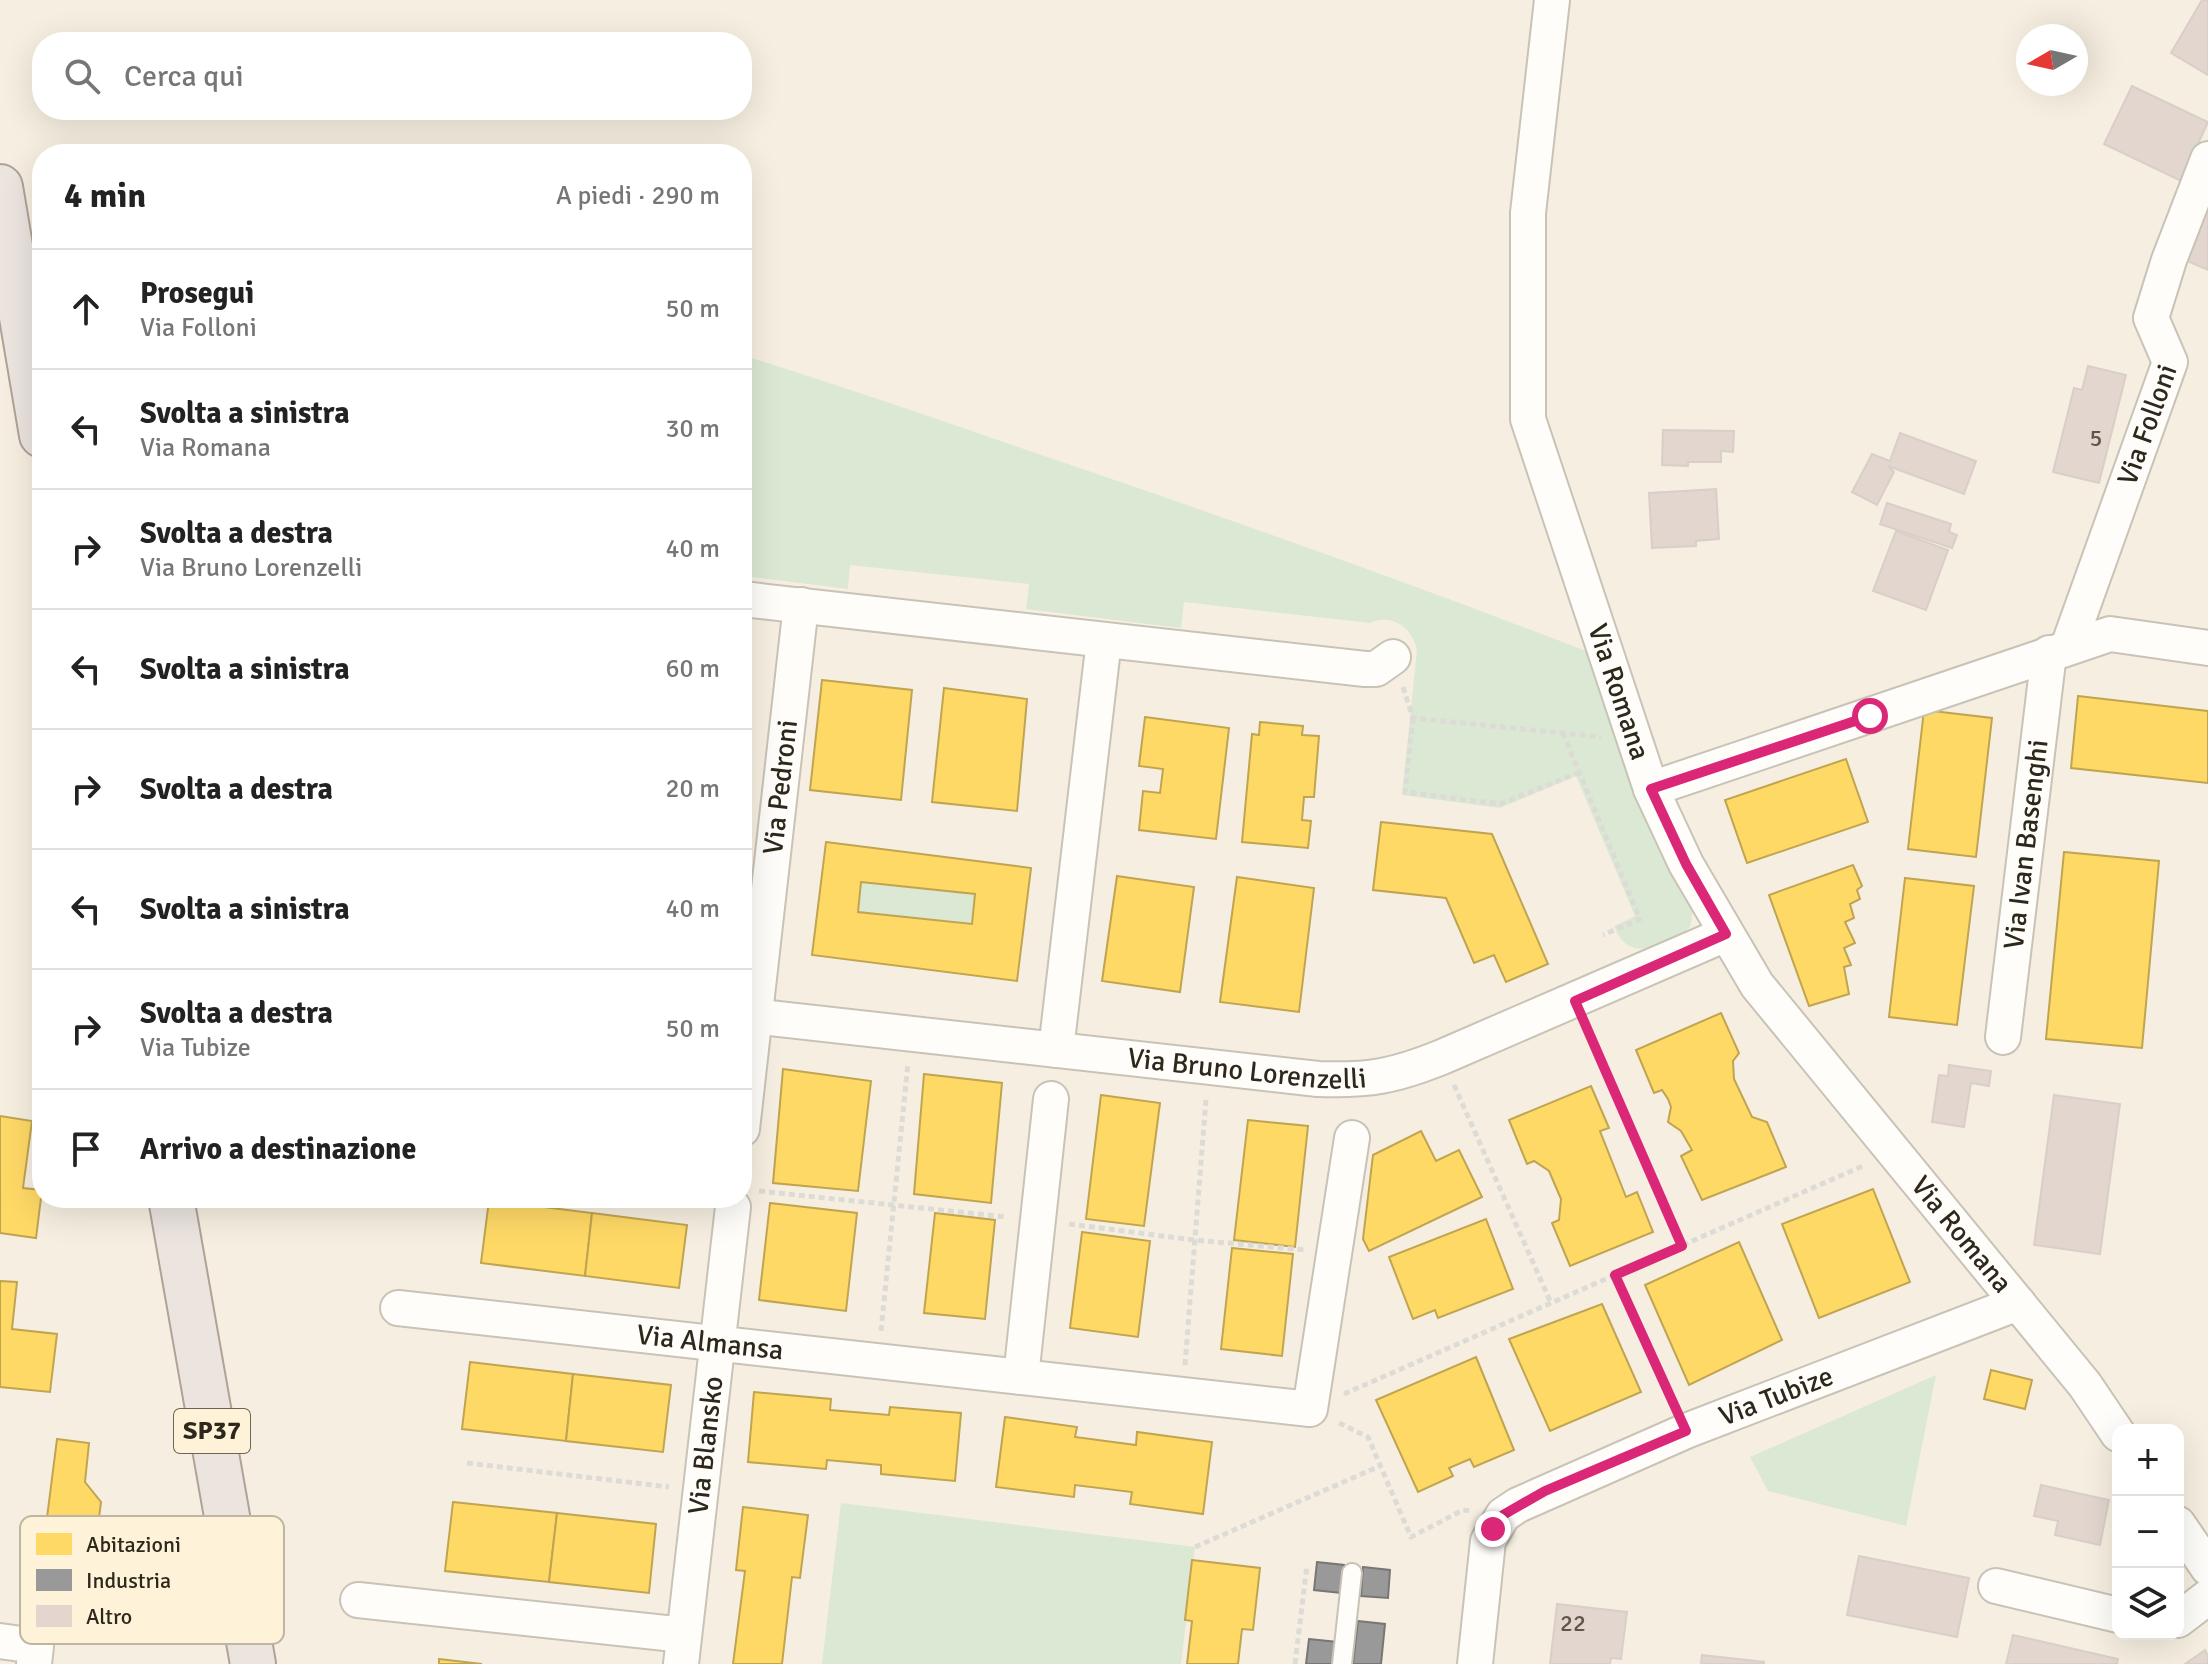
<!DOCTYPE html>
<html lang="it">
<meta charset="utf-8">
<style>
body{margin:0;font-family:Signika,sans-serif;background:#f6f6f6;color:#222}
.controls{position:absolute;right:24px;bottom:24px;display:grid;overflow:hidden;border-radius:16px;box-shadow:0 8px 32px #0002}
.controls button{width:72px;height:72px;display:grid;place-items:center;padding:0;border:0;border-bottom:2px solid #e0e0e0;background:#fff;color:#222;font:40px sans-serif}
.compass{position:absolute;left:2016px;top:24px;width:72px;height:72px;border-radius:50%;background:#fff;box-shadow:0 8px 32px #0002;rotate:261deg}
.stop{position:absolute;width:24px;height:24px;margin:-18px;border:6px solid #db2777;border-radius:50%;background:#fff}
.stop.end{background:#db2777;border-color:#fff;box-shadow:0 2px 8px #0008}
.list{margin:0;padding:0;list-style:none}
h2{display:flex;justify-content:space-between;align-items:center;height:104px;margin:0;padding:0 32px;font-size:34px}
h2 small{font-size:26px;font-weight:400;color:#767676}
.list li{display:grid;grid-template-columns:52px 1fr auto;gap:24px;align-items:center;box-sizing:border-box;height:120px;padding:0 32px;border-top:2px solid #e0e0e0}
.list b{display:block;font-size:30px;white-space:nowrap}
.list p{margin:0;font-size:26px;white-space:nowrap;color:#767676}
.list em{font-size:26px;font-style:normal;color:#767676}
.icon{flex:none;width:44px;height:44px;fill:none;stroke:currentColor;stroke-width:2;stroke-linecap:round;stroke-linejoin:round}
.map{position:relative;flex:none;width:2208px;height:1664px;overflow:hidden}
.search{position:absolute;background:#fff;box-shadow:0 8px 32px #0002;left:32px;top:32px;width:720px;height:88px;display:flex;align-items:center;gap:20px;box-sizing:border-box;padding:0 28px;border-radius:32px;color:#767676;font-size:30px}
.panel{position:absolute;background:#fff;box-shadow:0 8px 32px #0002;left:32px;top:144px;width:720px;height:1064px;border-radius:32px}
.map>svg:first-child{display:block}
.green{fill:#dbe8d3}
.homes{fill:#ffd966;stroke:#c0a450;stroke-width:2;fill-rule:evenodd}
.industry{fill:#999;stroke:#797774;stroke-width:2}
.building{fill:#e2d6ce;stroke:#d9cfc8;stroke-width:2}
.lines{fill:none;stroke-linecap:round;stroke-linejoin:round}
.lane-casing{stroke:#c9c3b7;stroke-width:22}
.street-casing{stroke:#c9c3b7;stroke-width:38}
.primary-casing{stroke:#b0a297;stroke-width:48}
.path{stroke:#dcdbd6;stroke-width:5;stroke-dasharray:6 4;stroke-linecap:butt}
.lane{stroke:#fefdfa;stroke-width:18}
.street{stroke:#fefdfa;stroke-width:34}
.primary{stroke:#ebe4df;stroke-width:44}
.route{stroke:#db2777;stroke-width:10}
.labels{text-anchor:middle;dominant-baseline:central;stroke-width:8;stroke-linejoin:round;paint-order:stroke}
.number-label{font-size:24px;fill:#5e564b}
.shield{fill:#fef2d9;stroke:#6c6555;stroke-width:2}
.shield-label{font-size:26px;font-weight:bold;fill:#2e281c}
.street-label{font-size:28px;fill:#2e281c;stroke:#fef2d9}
.key{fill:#fef2d9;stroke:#c0b5a0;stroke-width:2}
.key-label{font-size:22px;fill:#2e281c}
</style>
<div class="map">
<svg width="2208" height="1664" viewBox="0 0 2208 1664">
<rect width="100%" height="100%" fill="#f6efe1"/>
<g class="green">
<path d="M742,355C849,388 954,425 1059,461C1238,522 1415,585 1591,653L1624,763L1659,843L1693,910L1690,927C1682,936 1672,939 1661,944C1639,953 1623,950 1614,926L1635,916L1576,776L1500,808L1402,795L1417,650C1412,627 1392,613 1370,623L1184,602L1181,628L1026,609L1029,584L850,565L848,589L745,576L748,551L742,550Z"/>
<polygon points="861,882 975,894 972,924 858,912"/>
<polygon points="1936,1375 1906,1526 1768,1491 1750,1457"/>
<polygon points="841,1503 1195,1547 1181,1664 822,1664"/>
</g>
<g class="homes">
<polygon points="742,668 748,669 742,719"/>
<polygon points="822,680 912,690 901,800 810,790"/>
<polygon points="944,688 1027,699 1017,811 932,802"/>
<polygon points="2078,696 2208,711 2208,783 2071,768"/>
<polygon points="1924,710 1992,718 1976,857 1908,849"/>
<polygon points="1145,717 1229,728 1216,839 1139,830 1143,791 1160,793 1163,769 1139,766"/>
<polygon points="1260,722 1303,726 1302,735 1319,736 1314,797 1304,797 1302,820 1311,821 1308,848 1242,842 1252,734 1259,735"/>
<polygon points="1846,759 1868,822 1747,863 1725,800"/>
<polygon points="1381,822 1492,834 1548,964 1506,982 1494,955 1474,963 1446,898 1373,890"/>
<path d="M826,842L1031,868L1017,981L812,955ZM861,882L975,894L972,924L858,912Z"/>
<polygon points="2064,852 2159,861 2142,1048 2046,1039"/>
<polygon points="1853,865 1862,886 1857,890 1860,899 1850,904 1854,918 1845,922 1855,943 1844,948 1851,965 1844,967 1849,994 1809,1006 1769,895"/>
<polygon points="1117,876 1194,887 1180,992 1102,981"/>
<polygon points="1237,877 1314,888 1299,1012 1220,1002"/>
<polygon points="1905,878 1974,886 1957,1025 1889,1017"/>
<polygon points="1721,1013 1739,1053 1733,1061 1734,1079 1752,1117 1767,1122 1786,1167 1702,1200 1681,1156 1692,1150 1681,1131 1668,1122 1671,1107 1668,1099 1662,1090 1654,1093 1636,1050"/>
<polygon points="783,1069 871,1081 858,1191 773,1183"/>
<polygon points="924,1074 1002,1083 991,1203 914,1194"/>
<polygon points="1591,1086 1609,1128 1600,1131 1626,1197 1637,1192 1653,1232 1570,1266 1552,1223 1559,1220 1561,1199 1549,1171 1534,1161 1527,1164 1509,1120"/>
<polygon points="1101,1095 1160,1103 1144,1226 1086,1219"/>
<polygon points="0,1116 32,1121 23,1188 42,1190 36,1238 0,1233"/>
<polygon points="1248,1120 1308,1126 1295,1247 1234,1240"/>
<polygon points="1421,1131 1436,1161 1459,1150 1482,1197 1369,1251 1363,1239 1373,1155"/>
<polygon points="1873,1189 1910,1282 1819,1318 1782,1224"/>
<polygon points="489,1200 592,1213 585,1276 481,1263"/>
<polygon points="770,1203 857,1213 846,1311 759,1300"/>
<polygon points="592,1213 687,1225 679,1288 585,1276"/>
<polygon points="935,1213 995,1220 985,1319 924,1313"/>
<polygon points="1486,1219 1513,1289 1438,1318 1435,1310 1413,1319 1389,1257"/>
<polygon points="1082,1232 1150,1241 1138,1337 1070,1328"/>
<polygon points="1739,1242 1782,1340 1689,1385 1645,1285"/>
<polygon points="1232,1248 1293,1254 1282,1356 1221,1349"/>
<polygon points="0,1281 17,1282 12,1329 57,1334 50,1392 0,1387"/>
<polygon points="1602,1304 1641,1392 1550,1431 1509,1339"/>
<polygon points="1476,1357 1514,1450 1474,1467 1470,1459 1449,1468 1453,1476 1418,1492 1376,1400"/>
<polygon points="470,1362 573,1374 566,1441 462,1429"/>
<polygon points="1991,1370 2032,1380 2025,1409 1984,1399"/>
<polygon points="573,1374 671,1385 663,1452 566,1441"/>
<polygon points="754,1392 831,1399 830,1410 889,1415 890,1407 961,1413 955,1481 881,1474 881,1465 827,1460 826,1469 748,1462"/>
<polygon points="1005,1417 1077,1427 1075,1437 1136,1445 1137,1432 1212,1442 1203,1514 1130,1504 1132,1492 1075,1485 1074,1497 996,1487"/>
<polygon points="57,1439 89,1443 85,1482 101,1502 94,1557 108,1559 101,1612 36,1604"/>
<polygon points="453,1502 557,1513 549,1582 445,1571"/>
<polygon points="743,1507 808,1515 800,1578 792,1577 782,1664 733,1664 745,1571 736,1570"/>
<polygon points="557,1513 656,1524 649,1593 549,1582"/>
<polygon points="1192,1560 1260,1568 1253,1630 1242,1629 1238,1664 1187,1664 1192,1621 1185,1620"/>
<polygon points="439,1659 482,1664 439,1664"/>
</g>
<g class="industry">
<polygon points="1317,1562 1344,1565 1341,1593 1314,1590"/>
<polygon points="1363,1567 1390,1570 1388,1598 1361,1596"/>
<polygon points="1358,1621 1385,1624 1381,1664 1353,1664"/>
<polygon points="1309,1639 1337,1642 1335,1664 1306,1664"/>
</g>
<g class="building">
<polygon points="2202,0 2208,0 2208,75 2171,53"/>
<polygon points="2132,86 2208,122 2181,181 2104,144"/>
<polygon points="2208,209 2208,270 2185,260"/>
<polygon points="2088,366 2126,375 2099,483 2053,472 2074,388 2082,390"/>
<polygon points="1663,430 1734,431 1733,452 1721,451 1721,462 1688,462 1688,466 1662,465"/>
<polygon points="1900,433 1976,461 1964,494 1888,466 1894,472 1877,505 1852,492 1872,454 1890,461"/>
<polygon points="1716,489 1719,539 1696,541 1696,546 1652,548 1649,493"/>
<polygon points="1887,503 1951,524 1949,532 1957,535 1952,548 1880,524"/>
<polygon points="1896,531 1948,550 1926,610 1873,591"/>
<polygon points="1949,1065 1991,1071 1989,1086 1971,1083 1964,1127 1932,1122 1939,1075 1948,1076"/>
<polygon points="2054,1095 2120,1104 2100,1254 2034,1245"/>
<polygon points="2041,1485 2109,1500 2100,1545 2055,1535 2058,1521 2034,1516"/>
<polygon points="1859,1556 1969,1578 1957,1637 1847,1615"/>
<polygon points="1557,1604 1627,1612 1621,1659 1611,1658 1610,1664 1550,1664"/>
<polygon points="2013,1635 2118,1659 2117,1664 2006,1664"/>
<polygon points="2205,1650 2208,1656 2208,1664 2185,1664"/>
<polygon points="1702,1655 1764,1662 1764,1664 1701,1664"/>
</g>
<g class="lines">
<g class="lane-casing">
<polyline id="lane" points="1342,1664 1352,1573"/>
</g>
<g class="street-casing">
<g id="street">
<path id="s1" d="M1552,0L1528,213V419L1651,789L1686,864L1757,985L2085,1385L2118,1434"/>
<polyline points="742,599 1365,669 1376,669 1393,657"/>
<path id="s2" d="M2068,647L2170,362L2151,318L2169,260L2208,159"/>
<polyline points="1651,789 2110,634 2208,648"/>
<path id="s3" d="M742,1015L1318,1079C1369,1081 1395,1076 1442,1057L1726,934"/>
<path id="s4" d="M2003,1037L2049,653"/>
<polyline points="1056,1050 1104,640"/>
<path id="s5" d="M742,1129L801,605"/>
<path id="s6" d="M398,1308L1310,1409L1352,1138"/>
<polyline points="1021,1377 1051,1099"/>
<polyline points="2178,1524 2208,1568"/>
<polyline points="1996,1586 2118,1615"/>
<polyline points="358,1600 684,1635"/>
<polyline points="2178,1620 2208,1597"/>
<polyline points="0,1641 36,1646 34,1664"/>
<path id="s7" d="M681,1664L733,1207"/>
<path id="s8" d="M1475,1664L1488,1541L1503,1515L1518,1505L1686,1431L2018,1303"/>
</g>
</g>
<g class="primary-casing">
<g id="primary">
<polyline points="0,187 42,435"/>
<polyline points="171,1198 253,1664"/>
</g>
</g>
<g class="path">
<polyline points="1403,687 1413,718 1601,737"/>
<polyline points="1413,718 1405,792 1500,804 1578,773"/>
<polyline points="1563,733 1640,919 1603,935"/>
<polyline points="1587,1027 1682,1246"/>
<polyline points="1454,1085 1551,1303"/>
<polyline points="759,1191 1007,1217"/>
<polyline points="1069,1224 1194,1240 1305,1250"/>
<polyline points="1615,1275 1673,1402"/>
<polyline points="881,1331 908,1063"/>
<polyline points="1185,1365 1206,1099"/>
<polyline points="1344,1394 1865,1165"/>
<polyline points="1339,1423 1368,1437 1411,1537 1463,1510 1470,1511"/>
<polyline points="467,1463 669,1487"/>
<polyline points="1195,1547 1380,1466"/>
<polyline points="1295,1664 1307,1565"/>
</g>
<use href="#lane" class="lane"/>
<use href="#street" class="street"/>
<use href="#primary" class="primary"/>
</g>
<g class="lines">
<polyline class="route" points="1493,1529 1503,1515 1545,1491 1686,1431 1615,1275 1682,1246 1575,1001 1726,934 1686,864 1651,789 1870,716"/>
</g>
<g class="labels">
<g class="number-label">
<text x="2096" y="438">5</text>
<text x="1573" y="1623">22</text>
</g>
<rect class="shield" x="174" y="1409" width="76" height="44" rx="6"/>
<g class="shield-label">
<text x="212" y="1431">SP37</text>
</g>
<g class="street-label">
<text stroke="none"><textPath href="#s2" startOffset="236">Via Folloni</textPath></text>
<text stroke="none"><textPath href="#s1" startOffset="708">Via Romana</textPath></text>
<text stroke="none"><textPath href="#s5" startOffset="344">Via Pedroni</textPath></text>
<text stroke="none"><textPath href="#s4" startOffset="194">Via Ivan Basenghi</textPath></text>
<text stroke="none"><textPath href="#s3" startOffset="508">Via Bruno Lorenzelli</textPath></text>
<text stroke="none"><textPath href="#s1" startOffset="1356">Via Romana</textPath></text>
<text stroke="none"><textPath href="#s6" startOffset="314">Via Almansa</textPath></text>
<text stroke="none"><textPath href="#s8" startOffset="452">Via Tubize</textPath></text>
<text stroke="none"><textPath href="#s7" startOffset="220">Via Blansko</textPath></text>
</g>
</g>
<rect x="20" y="1516" width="264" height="128" rx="12" class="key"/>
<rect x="36" y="1533" width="36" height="22" fill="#ffd966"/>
<rect x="36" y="1569" width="36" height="22" fill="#999"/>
<rect x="36" y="1605" width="36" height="22" fill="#e2d6ce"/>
<g class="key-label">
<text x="86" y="1552">Abitazioni</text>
<text x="86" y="1588">Industria</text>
<text x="86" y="1624">Altro</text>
</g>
</svg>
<div class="controls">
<button>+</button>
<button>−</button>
<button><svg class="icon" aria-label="layers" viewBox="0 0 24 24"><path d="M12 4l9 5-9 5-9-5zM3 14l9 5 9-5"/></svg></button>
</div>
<svg class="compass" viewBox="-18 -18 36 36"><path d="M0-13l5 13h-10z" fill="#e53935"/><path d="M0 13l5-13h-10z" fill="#767676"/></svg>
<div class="stop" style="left:1870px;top:716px"></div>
<div class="stop end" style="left:1493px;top:1529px"></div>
<div class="search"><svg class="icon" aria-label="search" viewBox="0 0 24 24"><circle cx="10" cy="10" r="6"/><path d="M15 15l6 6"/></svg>Cerca qui</div>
<section class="panel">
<h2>4 min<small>A piedi · 290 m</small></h2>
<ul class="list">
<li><svg class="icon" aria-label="ahead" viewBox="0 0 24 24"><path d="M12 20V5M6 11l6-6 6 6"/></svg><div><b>Prosegui</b><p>Via Folloni</p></div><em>50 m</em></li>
<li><svg class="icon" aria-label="left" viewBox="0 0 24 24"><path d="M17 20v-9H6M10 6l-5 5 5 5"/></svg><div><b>Svolta a sinistra</b><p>Via Romana</p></div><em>30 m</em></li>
<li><svg class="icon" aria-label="right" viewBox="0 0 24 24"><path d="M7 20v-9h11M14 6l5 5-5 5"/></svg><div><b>Svolta a destra</b><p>Via Bruno Lorenzelli</p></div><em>40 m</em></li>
<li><svg class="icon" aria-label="left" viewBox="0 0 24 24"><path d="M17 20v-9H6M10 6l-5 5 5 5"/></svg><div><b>Svolta a sinistra</b></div><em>60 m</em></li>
<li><svg class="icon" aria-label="right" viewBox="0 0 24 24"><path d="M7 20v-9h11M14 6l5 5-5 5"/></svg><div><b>Svolta a destra</b></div><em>20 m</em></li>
<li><svg class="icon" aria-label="left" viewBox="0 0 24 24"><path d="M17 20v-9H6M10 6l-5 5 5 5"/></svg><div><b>Svolta a sinistra</b></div><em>40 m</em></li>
<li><svg class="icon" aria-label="right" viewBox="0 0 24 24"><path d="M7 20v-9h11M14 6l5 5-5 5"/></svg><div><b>Svolta a destra</b><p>Via Tubize</p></div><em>50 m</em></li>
<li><svg class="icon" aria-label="arrive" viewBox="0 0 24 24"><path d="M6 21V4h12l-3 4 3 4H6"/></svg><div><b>Arrivo a destinazione</b></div></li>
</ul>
</section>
</div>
